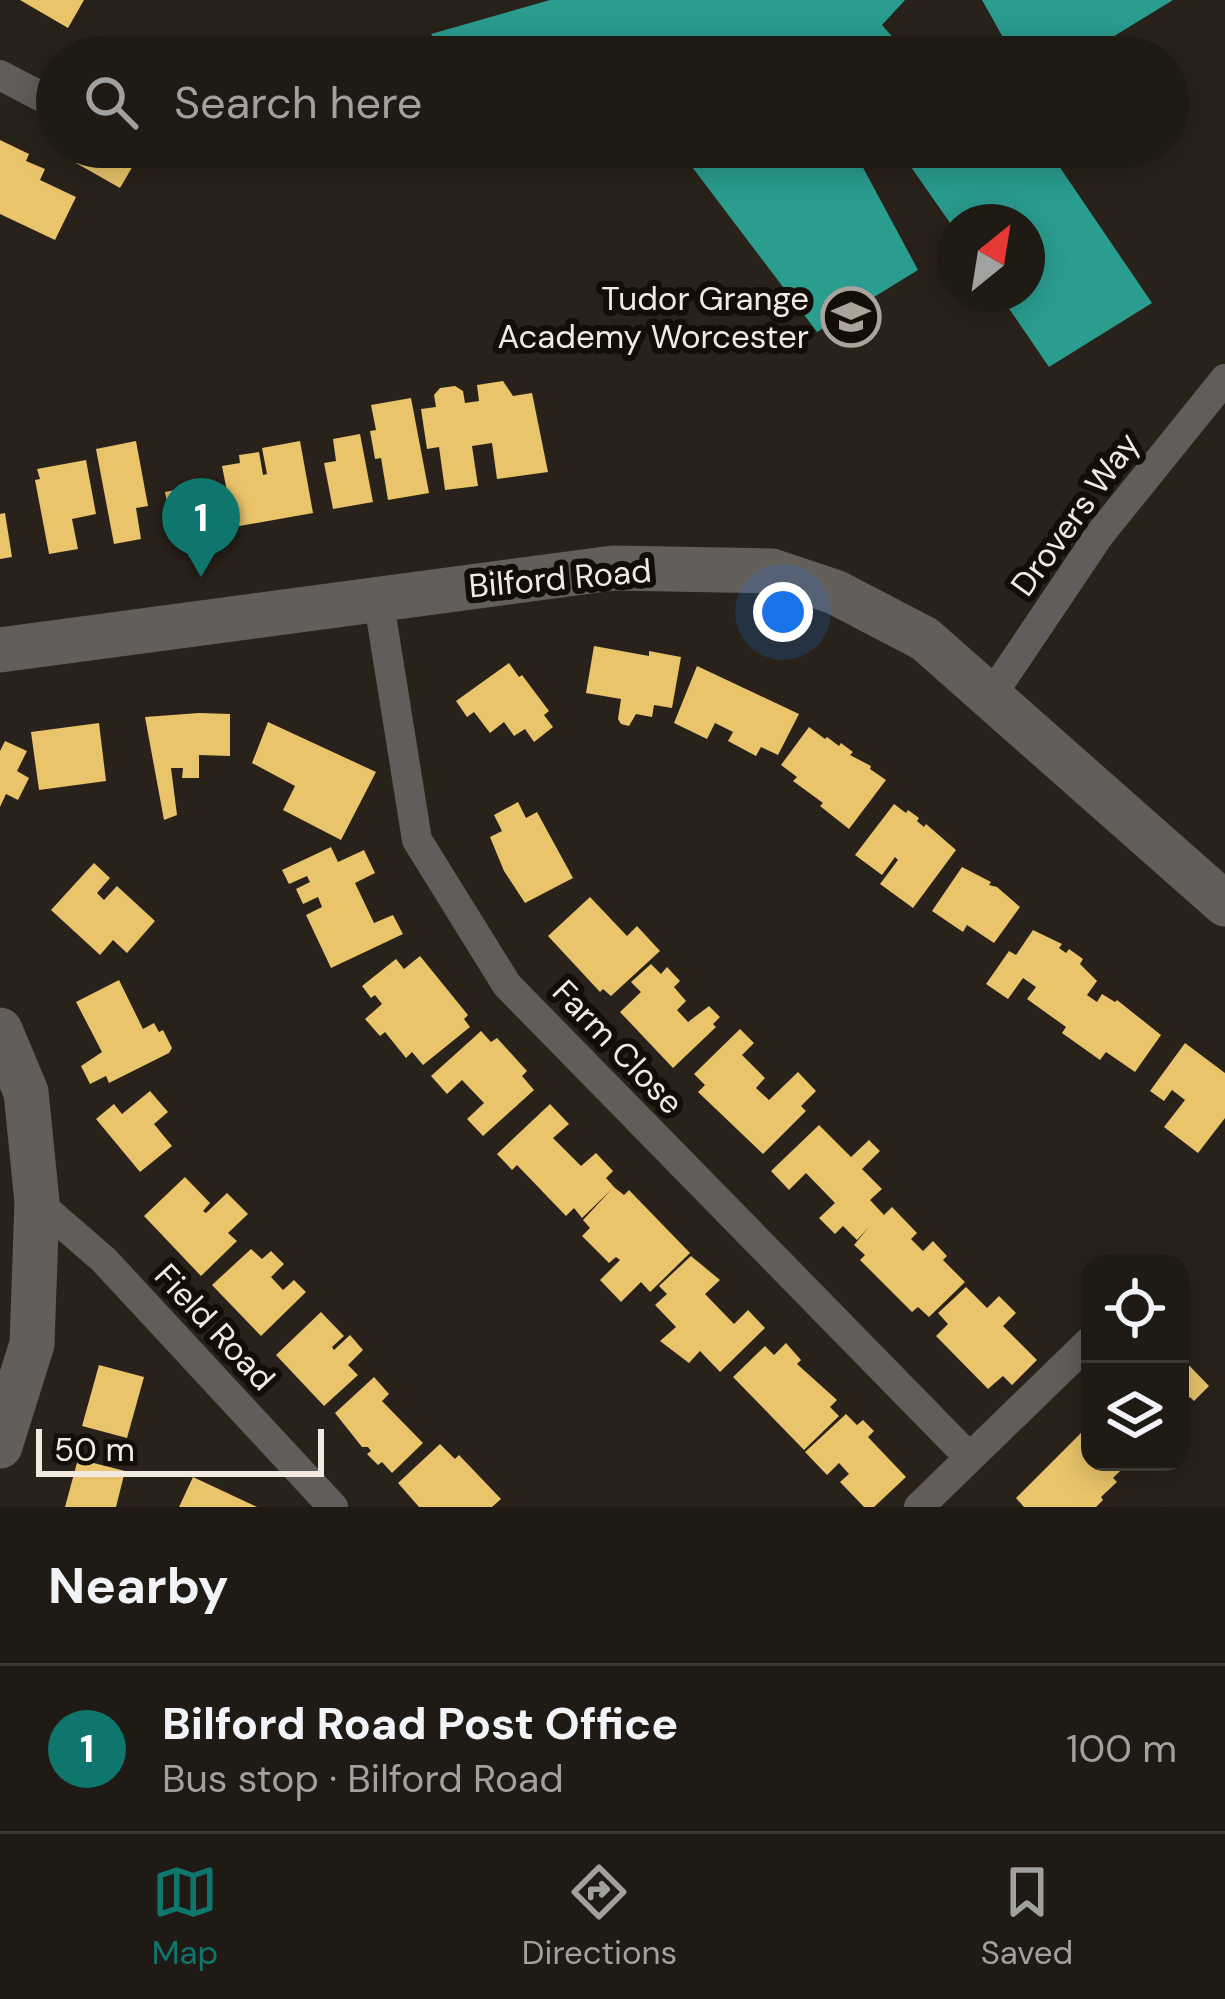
<!DOCTYPE html>
<meta charset="utf-8">
<style>
body{margin:0;font-family:"DM Sans",sans-serif;background:#27231d;color:#f1f3f6}
.controls{position:absolute;right:36px;bottom:36px;display:grid;overflow:hidden;border-radius:24px;box-shadow:0 6px 30px #0003}
.controls button{width:108px;height:108px;display:grid;place-items:center;padding:0;border:0;border-bottom:3px solid #3c3834;background:#1f1a14;color:#f1f3f6;font:60px sans-serif}
.compass{position:absolute;left:937px;top:204px;width:108px;height:108px;border-radius:50%;background:#1f1a14;box-shadow:0 6px 30px #0003;rotate:30deg}
.scale{position:absolute;left:36px;bottom:30px;width:288px;box-sizing:border-box;padding-left:12px;border:6px solid #f2eae1;border-top:0;font-size:33px;line-height:42px;white-space:nowrap;color:#f2eae1;-webkit-text-stroke:9px #130d07;paint-order:stroke}
.you{position:absolute;left:783px;top:612px;width:42px;height:42px;margin:-30px;border:9px solid #fff;border-radius:50%;background:#1a73e8;box-shadow:0 0 0 18px #1a73e833}
.badge{display:grid;place-items:center;width:78px;height:78px;border-radius:50%;background:#0f766e;color:#fff;font-size:39px;font-weight:700}
.pin{position:absolute;translate:-50% -99px;filter:drop-shadow(0 3px 6px #0008)}
.pin::after{content:'';position:absolute;top:63px;width:42px;height:36px;background:inherit;clip-path:polygon(0 0,100% 0,50% 100%)}
.list{margin:0;padding:0;list-style:none}
h2{display:flex;justify-content:space-between;align-items:center;height:156px;margin:0;padding:0 48px;font-size:51px}
h2 small{font-size:39px;font-weight:400;color:#a1a1a0}
.list li{display:grid;grid-template-columns:78px 1fr auto;gap:36px;align-items:center;box-sizing:border-box;height:168px;padding:0 48px;border-top:3px solid #3c3834}
.list b{display:block;font-size:45px;white-space:nowrap}
.list p{margin:0;font-size:39px;white-space:nowrap;color:#a1a1a0}
.list em{font-size:39px;font-style:normal;color:#a1a1a0}
.icon{flex:none;width:66px;height:66px;fill:none;stroke:currentColor;stroke-width:2;stroke-linecap:round;stroke-linejoin:round}
.map{position:relative;flex:none;width:1225px;height:1507px;overflow:hidden}
.search{position:absolute;background:#1f1a14;box-shadow:0 6px 30px #0003;left:36px;right:36px;top:36px;height:132px;display:flex;align-items:center;gap:30px;box-sizing:border-box;padding:0 42px;border-radius:66px;color:#a1a1a0;font-size:45px}
.sheet{height:324px;background:#1f1a14}
nav{display:flex;justify-content:space-around;align-items:center;box-sizing:border-box;height:168px;border-top:3px solid #3c3834;background:#1f1a14;font-size:33px;color:#a1a1a0}
nav a{display:grid;justify-items:center;gap:6px}
nav .on{color:#0f766e}
.map>svg:first-child{display:block}
.homes{fill:#e9c46a}
.schools{fill:#2a9d8f}
.lines{fill:none;stroke-linecap:round;stroke-linejoin:round}
.street{stroke:#615d5b;stroke-width:30}
.secondary{stroke:#645e5b;stroke-width:45}
.labels{text-anchor:middle;dominant-baseline:central;stroke-width:12;stroke-linejoin:round;paint-order:stroke}
.poi-label{font-size:33px;fill:#f2eae1;stroke:#130d07;text-anchor:end}
.street-label{font-size:33px;fill:#f2eae1;stroke:#130d07}
</style>
<div class="map">
<svg width="1225" height="1507" viewBox="0 0 1225 1507">
<rect width="100%" height="100%" fill="#29221a"/>
<g class="homes">
<polygon points="20,0 84,0 68,28"/>
<polygon points="0,140 29,154 26,161 45,169 40,180 76,197 55,240 0,214"/>
<polygon points="85,147 144,147 120,188 76,163"/>
<polygon points="503,381 513,396 532,393 548,472 497,479 492,443 472,446 478,486 445,490 439,447 427,449 421,409 436,407 434,395 440,388 455,386 463,391 465,403 479,401 477,385"/>
<polygon points="411,398 429,493 388,500 381,458 375,459 370,431 376,430 371,405"/>
<polygon points="360,434 373,502 333,509 324,463 336,461 333,439"/>
<polygon points="136,441 148,506 136,508 141,539 114,544 96,449"/>
<polygon points="300,441 313,513 234,527 222,466 240,463 239,455 259,452 263,475 267,474 262,448"/>
<polygon points="86,460 96,514 72,519 78,549 49,554 35,480 40,479 37,469"/>
<polygon points="207,484 215,529 174,537 165,492"/>
<polygon points="5,513 12,557 0,559 0,514"/>
<polygon points="594,646 649,656 649,651 681,657 672,708 654,705 652,717 636,714 629,726 621,724 618,719 621,699 586,693"/>
<polygon points="509,663 519,677 522,675 549,711 544,715 553,727 534,742 525,729 514,736 504,722 490,733 474,712 467,717 456,701"/>
<polygon points="697,666 799,714 778,755 761,747 756,756 728,741 733,732 715,723 707,739 674,723"/>
<polygon points="199,713 230,714 230,756 199,755 199,778 182,778 183,768 171,768 177,815 164,820 145,717"/>
<polygon points="268,722 376,772 341,840 283,810 295,786 252,763"/>
<polygon points="99,723 106,781 39,790 31,732"/>
<polygon points="809,727 825,739 827,737 839,746 841,743 853,752 850,755 871,766 870,769 886,780 849,829 820,806 823,803 793,781 797,777 781,765"/>
<polygon points="5,741 27,751 17,771 29,778 18,800 6,794 0,807 0,751"/>
<polygon points="518,802 526,818 537,812 573,878 525,903 504,871 490,837 502,831 494,815"/>
<polygon points="894,804 906,813 908,810 919,818 917,821 924,827 926,824 956,850 913,908 880,884 898,860 895,857 882,875 855,855"/>
<polygon points="331,847 338,862 364,850 375,873 355,883 374,923 393,915 403,934 331,968 306,915 322,907 318,897 303,904 296,889 310,882 307,876 289,884 282,870"/>
<polygon points="94,863 110,878 97,893 104,900 117,886 155,921 127,953 113,940 100,955 51,910"/>
<polygon points="962,867 991,882 989,885 997,887 1020,907 994,943 967,925 963,932 932,911"/>
<polygon points="590,897 627,936 637,926 660,951 611,996 603,989 600,992 548,936"/>
<polygon points="1033,930 1062,944 1059,948 1066,953 1069,949 1083,959 1080,964 1097,981 1087,995 1097,1002 1102,994 1115,1002 1117,1000 1161,1035 1135,1072 1106,1052 1100,1060 1062,1033 1066,1027 1027,999 1036,987 1023,978 1008,999 986,984 1009,951 1016,955"/>
<polygon points="420,956 468,1015 464,1019 470,1027 423,1065 412,1052 406,1058 385,1032 380,1036 365,1019 382,1004 375,995 371,998 362,986 396,959 404,969"/>
<polygon points="651,964 661,974 667,967 680,981 674,987 686,1001 677,1010 688,1022 709,1006 720,1017 713,1024 716,1027 673,1068 620,1012 641,992 631,982"/>
<polygon points="119,980 143,1029 154,1023 159,1032 163,1030 172,1048 169,1053 109,1083 106,1076 90,1084 81,1066 102,1052 76,1002"/>
<polygon points="740,1029 754,1043 742,1055 765,1078 756,1088 769,1100 798,1072 816,1091 801,1106 806,1111 763,1154 698,1092 705,1085 694,1074"/>
<polygon points="481,1031 491,1042 497,1038 527,1071 522,1076 534,1090 483,1136 467,1119 484,1103 462,1080 447,1094 431,1076"/>
<polygon points="1185,1043 1225,1073 1225,1118 1198,1153 1164,1127 1185,1100 1172,1090 1164,1101 1150,1091"/>
<polygon points="150,1091 168,1112 154,1124 172,1146 140,1172 96,1119 114,1104 122,1114"/>
<polygon points="550,1104 569,1124 553,1138 581,1166 596,1153 613,1171 606,1178 615,1188 624,1195 629,1190 690,1253 650,1292 641,1282 621,1302 600,1280 620,1260 616,1257 609,1263 582,1236 590,1228 583,1220 611,1190 582,1218 574,1208 566,1216 517,1165 512,1170 497,1154"/>
<polygon points="819,1125 851,1157 869,1140 880,1151 862,1169 882,1189 870,1200 884,1215 892,1207 917,1233 911,1239 923,1251 933,1241 947,1256 943,1260 965,1282 929,1317 918,1307 912,1312 860,1260 865,1255 854,1245 869,1227 857,1240 843,1226 835,1234 819,1218 835,1203 806,1173 789,1190 771,1171"/>
<polygon points="185,1177 210,1203 203,1211 206,1213 227,1193 248,1214 228,1233 237,1241 201,1276 144,1216"/>
<polygon points="251,1249 262,1259 271,1251 284,1264 271,1277 283,1290 294,1280 306,1292 261,1336 212,1285"/>
<polygon points="691,1256 720,1280 705,1294 734,1324 748,1310 765,1328 720,1372 700,1351 689,1363 660,1341 676,1327 655,1305 667,1294 659,1286"/>
<polygon points="966,1287 987,1308 999,1296 1016,1313 1003,1326 1037,1360 1012,1385 1003,1376 988,1389 936,1336 948,1324 938,1313"/>
<polygon points="321,1312 344,1336 332,1347 334,1350 350,1335 363,1350 348,1365 358,1375 324,1406 276,1355"/>
<polygon points="786,1343 801,1360 797,1364 837,1400 830,1407 839,1416 804,1450 733,1377 765,1346 774,1355"/>
<polygon points="1180,1356 1209,1386 1194,1401 1190,1397 1180,1407"/>
<polygon points="99,1365 144,1377 127,1438 82,1426"/>
<polygon points="374,1377 389,1394 382,1401 423,1443 392,1473 382,1462 378,1465 367,1454 371,1451 368,1447 362,1447 335,1413"/>
<polygon points="846,1414 857,1425 863,1420 874,1431 868,1437 906,1477 874,1507 864,1507 840,1482 849,1474 839,1463 827,1475 805,1452"/>
<polygon points="1088,1426 1090,1462 1121,1462 1125,1466 1113,1478 1117,1482 1101,1497 1103,1500 1096,1507 1024,1507 1016,1498"/>
<polygon points="440,1444 455,1459 459,1455 501,1499 492,1507 419,1507 398,1483"/>
<polygon points="78,1459 125,1471 116,1507 65,1507"/>
<polygon points="193,1477 257,1507 179,1507"/>
</g>
<g class="schools">
<polygon points="550,0 905,0 882,25 910,57 447,57 431,34"/>
<polygon points="982,0 1173,0 1080,57 1014,57"/>
<polygon points="508,147 576,147 522,167"/>
<polygon points="677,147 852,147 918,270 817,332"/>
<polygon points="897,147 1046,147 1152,303 1049,367 999,294 1027,294 1027,222 955,222 955,230"/>
</g>
<g class="lines">
<g class="street">
<polyline points="0,75 40,96"/>
<polyline points="378,597 417,840 507,985 969,1457"/>
<polyline points="991,696 1100,534 1225,379"/>
<polyline points="37,1202 104,1260 333,1507"/>
<polyline points="919,1507 1090,1341"/>
</g>
<g class="secondary">
<polyline points="0,650 613,568 772,571 835,592 925,639 1225,904"/>
<polyline points="0,1030 26,1092 37,1202 32,1344 0,1446"/>
</g>
</g>
<defs>
<g id="school-ring" transform="scale(3)"><circle r="9.5" fill="#130d07" stroke="#aca49b" stroke-width="1.5"/><path d="M0-5L7-2L0 1L-7-2ZM-4 1L0 2.5L4 1V4Q0 6-4 4Z" fill="#aca49b"/></g>
</defs>
<g fill-rule="evenodd">
<use href="#school-ring" x="851" y="317"/>
</g>
<g class="labels">
<g class="poi-label">
<text x="809" y="298">Tudor Grange<tspan x="809" dy="38">Academy Worcester</tspan></text>
</g>
<g class="street-label">
<text transform="translate(1075 514) rotate(-54)">Drovers Way</text>
<text transform="translate(560 578) rotate(-5)">Bilford Road</text>
<text transform="translate(618 1047) rotate(46)">Farm Close</text>
<text transform="translate(215 1327) rotate(47)">Field Road</text>
</g>
</g>
</svg>
<div class="controls">
<button><svg class="icon" aria-label="locate" viewBox="0 0 24 24"><circle cx="12" cy="12" r="6"/><path d="M12 2v4M12 18v4M2 12h4M18 12h4"/></svg></button>
<button><svg class="icon" aria-label="layers" viewBox="0 0 24 24"><path d="M12 4l9 5-9 5-9-5zM3 14l9 5 9-5"/></svg></button>
</div>
<svg class="compass" viewBox="-18 -18 36 36"><path d="M0-13l5 13h-10z" fill="#e53935"/><path d="M0 13l5-13h-10z" fill="#a1a1a0"/></svg>
<div class="scale">50 m</div>
<div class="you"></div>
<div class="pin badge" style="left:201px;top:577px">1</div>
<div class="search"><svg class="icon" aria-label="search" viewBox="0 0 24 24"><circle cx="10" cy="10" r="6"/><path d="M15 15l6 6"/></svg>Search here</div>
</div>
<section class="sheet">
<h2>Nearby<small></small></h2>
<ul class="list">
<li><span class="badge">1</span><div><b>Bilford Road Post Office</b><p>Bus stop · Bilford Road</p></div><em>100 m</em></li>
</ul>
</section>
<nav>
<a class="on"><svg class="icon" aria-label="map" viewBox="0 0 24 24"><path d="M3 6l6-2 6 2 6-2v14l-6 2-6-2-6 2zM9 4v14M15 6v14"/></svg>Map</a>
<a><svg class="icon" aria-label="directions" viewBox="0 0 24 24"><path d="M12 3l9 9-9 9-9-9zM9 14v-3h6M13 9l2 2-2 2"/></svg>Directions</a>
<a><svg class="icon" aria-label="saved" viewBox="0 0 24 24"><path d="M7 4h10v16l-5-4-5 4z"/></svg>Saved</a>
</nav>
